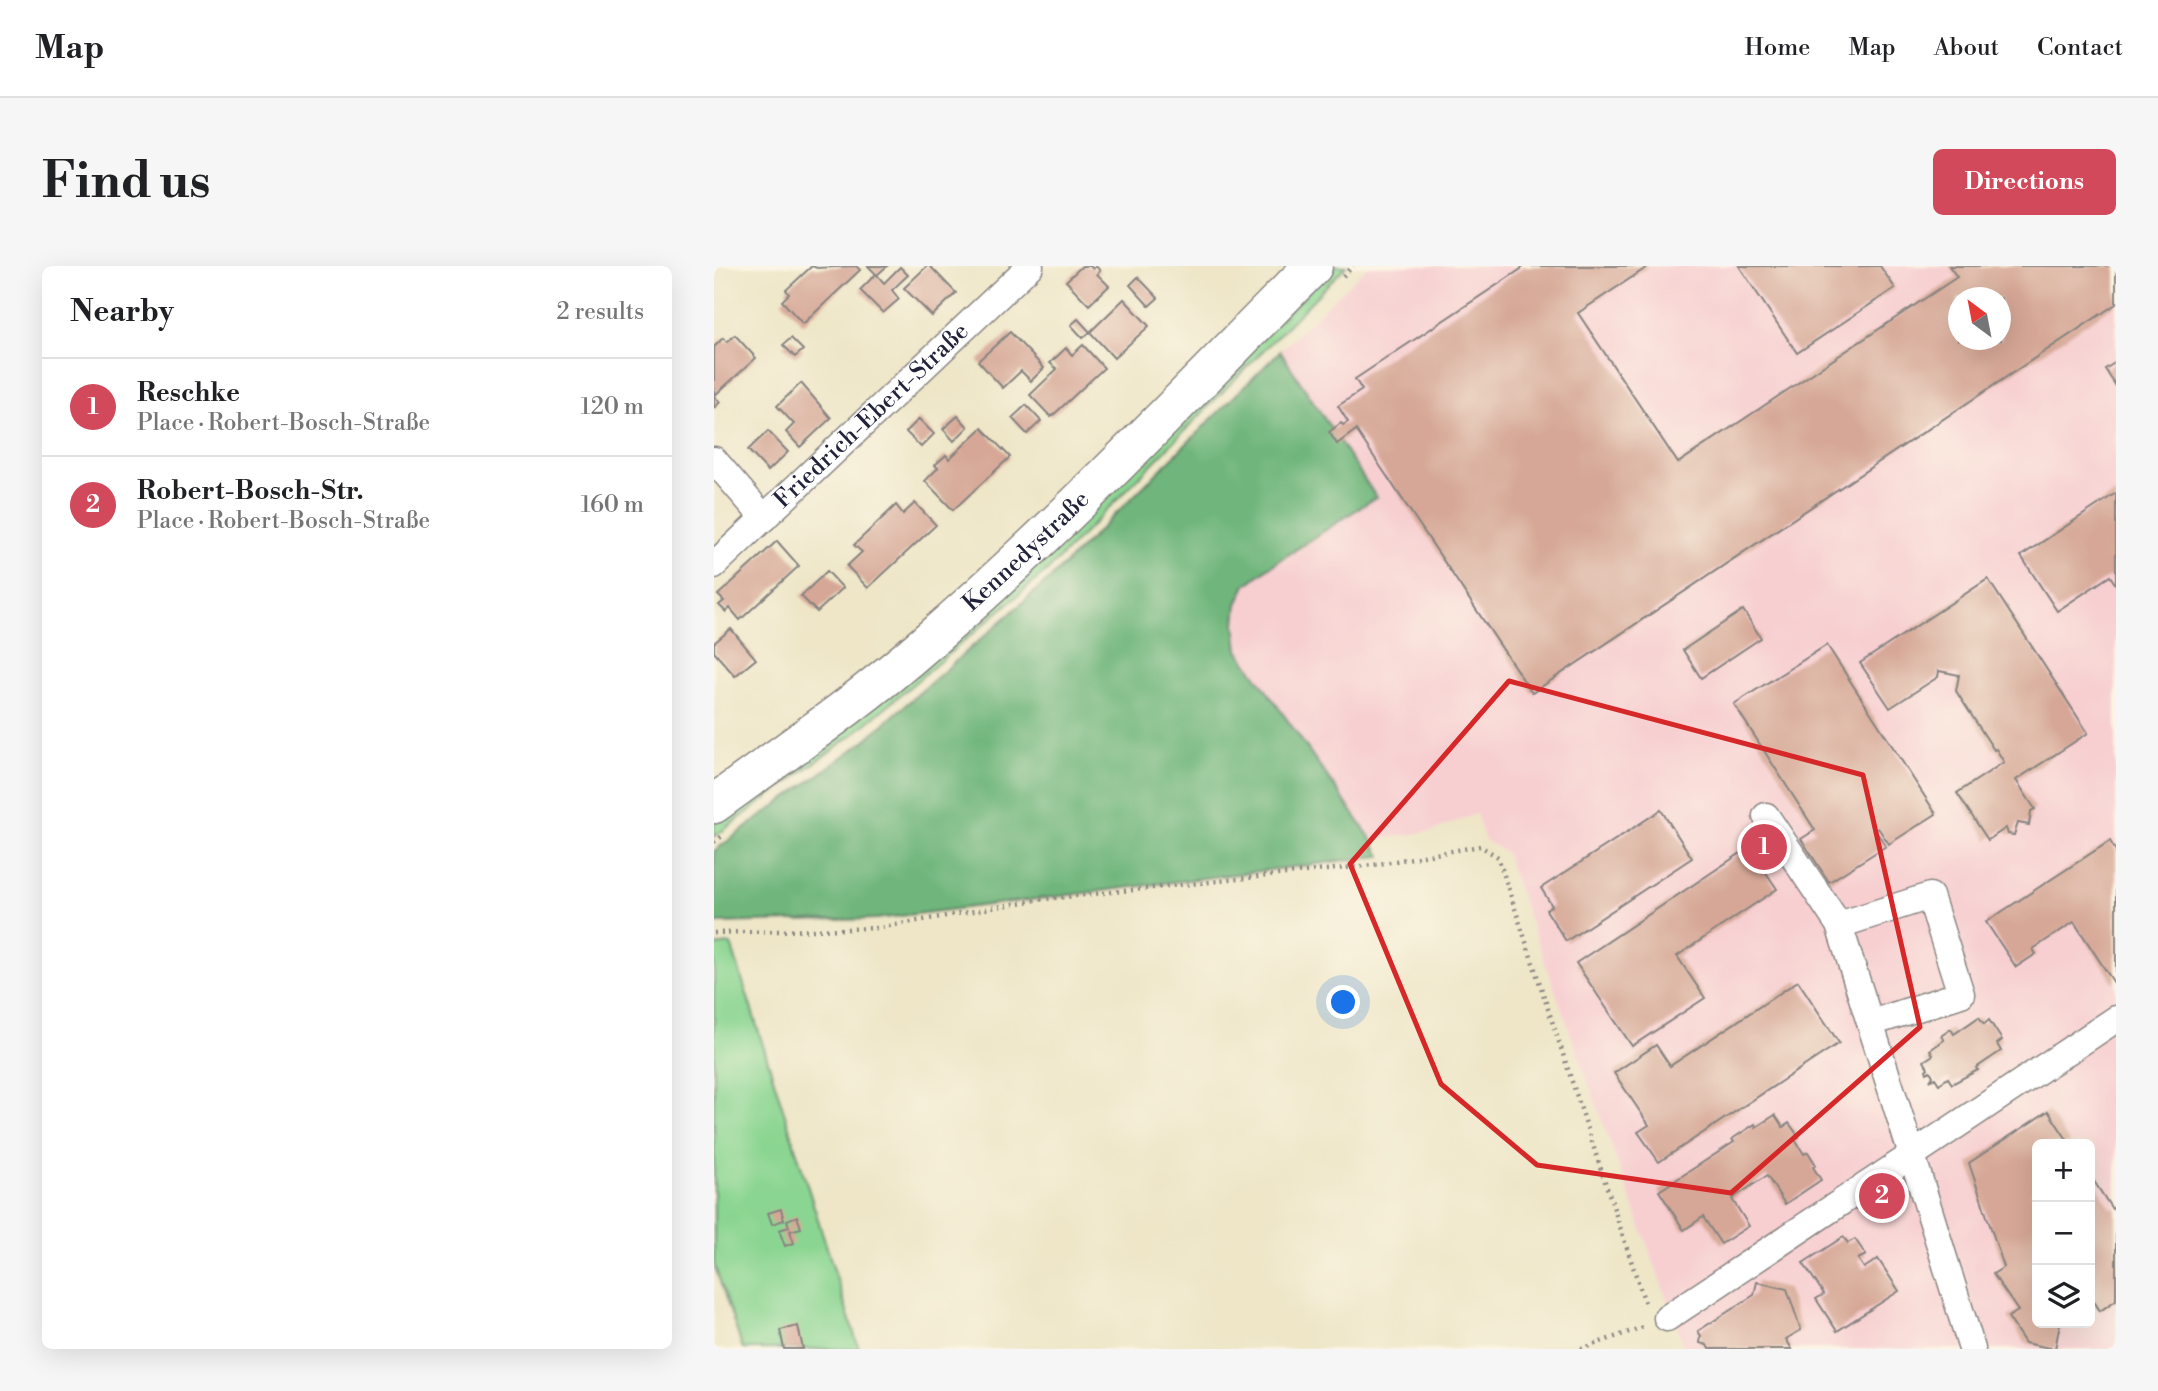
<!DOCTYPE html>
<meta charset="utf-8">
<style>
body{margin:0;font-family:"Libre Bodoni",serif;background:#f6f6f6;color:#202124}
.controls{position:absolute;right:21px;bottom:21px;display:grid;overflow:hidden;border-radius:10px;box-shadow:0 7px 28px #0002}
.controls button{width:63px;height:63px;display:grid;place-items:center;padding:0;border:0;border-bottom:2px solid #e0e0e0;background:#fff;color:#202124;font:35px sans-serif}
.compass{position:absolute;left:1234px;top:21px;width:63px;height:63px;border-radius:50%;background:#fff;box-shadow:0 7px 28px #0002;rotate:328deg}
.you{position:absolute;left:630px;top:737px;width:24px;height:24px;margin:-18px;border:5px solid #fff;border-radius:50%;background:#1a73e8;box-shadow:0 0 0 10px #1a73e833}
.badge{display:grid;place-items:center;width:46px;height:46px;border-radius:50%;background:#d1495b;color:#fff;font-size:23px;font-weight:700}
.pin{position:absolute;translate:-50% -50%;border:4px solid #fff;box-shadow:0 2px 7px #0006}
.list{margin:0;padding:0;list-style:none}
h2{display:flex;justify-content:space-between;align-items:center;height:91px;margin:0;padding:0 28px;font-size:30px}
h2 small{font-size:23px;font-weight:400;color:#757577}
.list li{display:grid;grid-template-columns:46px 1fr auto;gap:21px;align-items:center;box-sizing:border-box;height:98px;padding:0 28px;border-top:2px solid #e0e0e0}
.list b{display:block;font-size:26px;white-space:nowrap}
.list p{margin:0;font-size:23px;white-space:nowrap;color:#757577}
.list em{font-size:23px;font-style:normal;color:#757577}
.icon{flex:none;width:38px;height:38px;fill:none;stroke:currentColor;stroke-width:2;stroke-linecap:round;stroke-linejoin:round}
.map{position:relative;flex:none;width:1402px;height:1083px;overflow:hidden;border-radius:10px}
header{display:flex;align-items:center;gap:42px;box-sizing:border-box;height:98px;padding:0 35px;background:#fff;border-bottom:2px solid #e0e0e0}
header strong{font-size:33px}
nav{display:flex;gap:38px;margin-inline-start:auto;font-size:24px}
.intro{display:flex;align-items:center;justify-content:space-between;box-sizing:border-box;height:168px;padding:0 42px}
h1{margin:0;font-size:49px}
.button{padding:18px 32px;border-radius:10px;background:#d1495b;color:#fff;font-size:24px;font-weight:700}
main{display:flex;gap:42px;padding:0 42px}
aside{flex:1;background:#fff;border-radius:10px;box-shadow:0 7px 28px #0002}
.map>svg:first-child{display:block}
.built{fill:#f7cfd1;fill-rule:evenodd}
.green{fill:#8ad591;stroke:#567c66;stroke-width:2}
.forest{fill:#6fb67b;stroke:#486c5b;stroke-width:2}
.building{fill:#d6a796;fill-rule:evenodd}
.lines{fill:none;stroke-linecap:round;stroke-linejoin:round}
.minor-casing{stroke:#888481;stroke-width:29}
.secondary-casing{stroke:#888481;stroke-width:41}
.path{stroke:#888481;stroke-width:4.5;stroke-dasharray:2 5;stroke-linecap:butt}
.minor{stroke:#fff;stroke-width:26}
.secondary{stroke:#fff;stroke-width:38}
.marked{fill:none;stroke:#d62828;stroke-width:5;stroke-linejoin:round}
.labels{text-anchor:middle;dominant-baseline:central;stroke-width:6;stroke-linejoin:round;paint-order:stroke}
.street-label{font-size:24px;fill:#22223b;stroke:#fcf5e5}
</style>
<header>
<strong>Map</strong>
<nav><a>Home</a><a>Map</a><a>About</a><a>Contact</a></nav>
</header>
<div class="intro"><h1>Find us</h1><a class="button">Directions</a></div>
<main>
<aside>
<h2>Nearby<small>2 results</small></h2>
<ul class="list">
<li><span class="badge">1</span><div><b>Reschke</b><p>Place · Robert-Bosch-Straße</p></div><em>120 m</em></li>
<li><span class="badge">2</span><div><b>Robert-Bosch-Str.</b><p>Place · Robert-Bosch-Straße</p></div><em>160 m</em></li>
</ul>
</aside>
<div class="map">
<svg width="1402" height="1083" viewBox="0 0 1402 1083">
<rect width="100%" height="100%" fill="#fcf5e5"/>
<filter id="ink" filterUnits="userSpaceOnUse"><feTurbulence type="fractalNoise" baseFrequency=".0143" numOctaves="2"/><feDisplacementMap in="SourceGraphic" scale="14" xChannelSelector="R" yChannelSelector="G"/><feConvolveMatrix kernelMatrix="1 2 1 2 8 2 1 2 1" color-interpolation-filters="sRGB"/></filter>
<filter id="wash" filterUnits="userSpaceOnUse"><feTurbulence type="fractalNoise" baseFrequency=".00686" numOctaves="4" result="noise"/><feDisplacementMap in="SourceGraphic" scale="28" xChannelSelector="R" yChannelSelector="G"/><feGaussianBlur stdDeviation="1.57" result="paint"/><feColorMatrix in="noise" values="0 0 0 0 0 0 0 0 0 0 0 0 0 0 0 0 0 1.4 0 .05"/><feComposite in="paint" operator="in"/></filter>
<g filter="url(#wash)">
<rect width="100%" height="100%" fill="#eee6c7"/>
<path class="built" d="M654,0H1402V1083H971L791,586L771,574L762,548L719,565L658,574L524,384L521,357L523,338L532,319L554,302L662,231L566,85ZM1244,32H1286V74H1244ZM1323,878H1376V1057H1323Z"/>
<g class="green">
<polygon points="619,0 632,0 334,304 141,467 0,571 0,557 129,463 386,234"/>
<polygon points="17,678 145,1083 29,1083 0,998 0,680"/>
</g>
<polygon class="forest" points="566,85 662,231 554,302 532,319 523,338 521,357 524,384 658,574 667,590 162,653 0,657 0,585 149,476 339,310"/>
<g id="blocks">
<g class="building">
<polygon points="98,0 103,2 142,0 146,4 89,58 68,35 75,28 72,24"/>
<polygon points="154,0 173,0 163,9 170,17 186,1 194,9 178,24 185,33 169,47 146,24 162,8"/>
<polygon points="213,0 216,0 242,27 218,50 190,22"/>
<polygon points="368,0 376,0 379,3 382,0 386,5 383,8 395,20 375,39 352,15"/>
<path d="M808,0H935L864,47L964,197L1243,11L1235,0H1402V38L818,427L642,164L623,178L615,166L627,157L629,159L634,156L624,140L648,124L641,113L807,3ZM1244,32H1287V74H1244Z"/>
<polygon points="1025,0 1166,0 1181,22 1083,87"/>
<polygon points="424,11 444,32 435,40 416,19"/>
<polygon points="410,33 435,60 400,92 376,66"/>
<polygon points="364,53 376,66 369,72 357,59"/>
<polygon points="296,66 330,102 317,115 307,105 289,122 264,95"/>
<polygon points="21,69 42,92 0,130 6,136 0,142 0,81 9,72 13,76"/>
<polygon points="77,72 89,84 81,91 69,79"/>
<polygon points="369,79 390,102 337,151 316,129 343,103 336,97 352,82 358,89"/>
<polygon points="1402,96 1402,120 1391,103"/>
<polygon points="87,117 117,152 86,181 72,166 80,158 63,140"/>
<polygon points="312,139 327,155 313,168 298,152"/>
<polygon points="244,150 254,161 240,175 229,163"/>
<polygon points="205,153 220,168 207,181 192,166"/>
<polygon points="268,162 296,191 239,244 211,215 224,202 221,199 232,189 235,193"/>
<polygon points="54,165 74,186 54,205 34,184"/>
<polygon points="1402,227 1402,319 1396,310 1343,345 1307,290"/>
<polygon points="201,237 222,259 154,322 133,300 148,286 140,279 182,239 189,248"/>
<polygon points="63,275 85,300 26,354 16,342 12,346 5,339 10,335 4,329"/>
<polygon points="113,305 129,322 103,346 87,330"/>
<polygon points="1274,313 1374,467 1302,514 1321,543 1317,545 1315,559 1304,557 1300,569 1294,568 1292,562 1274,574 1243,527 1290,496 1282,483 1280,484 1242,425 1245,409 1225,405 1224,411 1176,442 1146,397"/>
<polygon points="1029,344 1047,372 987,412 969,384"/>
<polygon points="17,363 42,393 21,410 0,386 0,377"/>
<polygon points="1113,379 1222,548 1175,578 1164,562 1161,564 1172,580 1115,616 1087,573 1101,564 1020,438"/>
<polygon points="947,544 978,592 852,675 832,644 838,640 827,622"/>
<polygon points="1396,575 1402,585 1402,715 1400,717 1360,656 1319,683 1322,688 1302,701 1272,656"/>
<polygon points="1036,581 1044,593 1047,591 1053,600 1049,602 1063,623 963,690 991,732 918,780 862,697"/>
<polygon points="1084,715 1125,777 945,896 924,866 935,859 900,807 942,779 956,800"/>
<polygon points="1265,751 1270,758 1275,754 1288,774 1283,778 1287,785 1262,802 1264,804 1238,818 1234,812 1225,818 1221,812 1216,815 1219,810 1216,805 1213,807 1212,804 1214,802 1210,795 1219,789 1216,784 1230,774 1227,770 1237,763 1240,768"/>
<polygon points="1334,845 1356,878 1323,878 1323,1057 1346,1057 1341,1083 1311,1077 1294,1051 1304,1045 1279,1008 1290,1001 1255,897"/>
<polygon points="1061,849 1069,861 1075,857 1085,871 1081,874 1090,888 1094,886 1102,899 1099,901 1107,914 1071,938 1053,910 1046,914 1018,933 1035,960 1007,978 989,951 970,964 945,925 1020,876 1018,873 1041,858 1042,861"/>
<polygon points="1376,909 1398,943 1402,940 1402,1034 1386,1045 1378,1032 1376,1034"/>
<polygon points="1174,920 1179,929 1162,940 1156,931"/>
<polygon points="67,943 70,954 58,958 54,947"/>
<polygon points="83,950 87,962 76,965 80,977 71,980 65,964 75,961 73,954"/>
<polygon points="1129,971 1134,977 1141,973 1152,989 1144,993 1150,1002 1164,993 1185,1025 1123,1065 1102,1033 1110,1028 1089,997"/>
<polygon points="1043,1016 1073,1023 1087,1064 1072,1073 1078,1083 995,1083 993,1079 986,1077 987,1070 984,1065 1040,1029"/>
<polygon points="84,1060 89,1083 70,1083 66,1064"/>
</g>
</g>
</g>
<g filter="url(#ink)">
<use href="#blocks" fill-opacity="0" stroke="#888481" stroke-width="2"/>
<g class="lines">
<g class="minor-casing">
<g id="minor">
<polyline points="0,194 50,252"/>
<path id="s1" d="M0,299L316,0"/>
<polyline points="1052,550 1125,659"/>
<polyline points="1157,757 1247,728 1216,630 1125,659 1198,889 1402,753"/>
<polyline points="953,1052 1198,889 1258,1083"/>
</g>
</g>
<g class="secondary-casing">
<g id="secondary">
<path id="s2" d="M0,538C71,486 145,436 211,378C348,260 472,128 599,0"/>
</g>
</g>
<g class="path">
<polyline points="629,10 639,0"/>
<polyline points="0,576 11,568"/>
<polyline points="0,667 164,662 322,634 659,599 766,580 784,591 932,1040"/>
<polyline points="867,1083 932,1060"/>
</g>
<use href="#minor" class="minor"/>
<use href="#secondary" class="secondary"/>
</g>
</g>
<path class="marked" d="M795,415L1149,509L1206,761L1017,927L823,899L727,818L636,598Z"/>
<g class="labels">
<g class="street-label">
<text stroke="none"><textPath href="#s1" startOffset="217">Friedrich-Ebert-Straße</textPath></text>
<text stroke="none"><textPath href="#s2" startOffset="402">Kennedystraße</textPath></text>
</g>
</g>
</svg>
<div class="controls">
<button>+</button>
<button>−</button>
<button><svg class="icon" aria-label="layers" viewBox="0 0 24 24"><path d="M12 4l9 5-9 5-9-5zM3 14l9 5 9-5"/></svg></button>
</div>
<svg class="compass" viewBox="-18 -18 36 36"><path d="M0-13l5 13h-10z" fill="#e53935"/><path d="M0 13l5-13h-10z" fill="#757577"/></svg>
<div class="you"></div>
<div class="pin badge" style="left:1050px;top:581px">1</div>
<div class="pin badge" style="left:1168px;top:930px">2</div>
</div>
</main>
